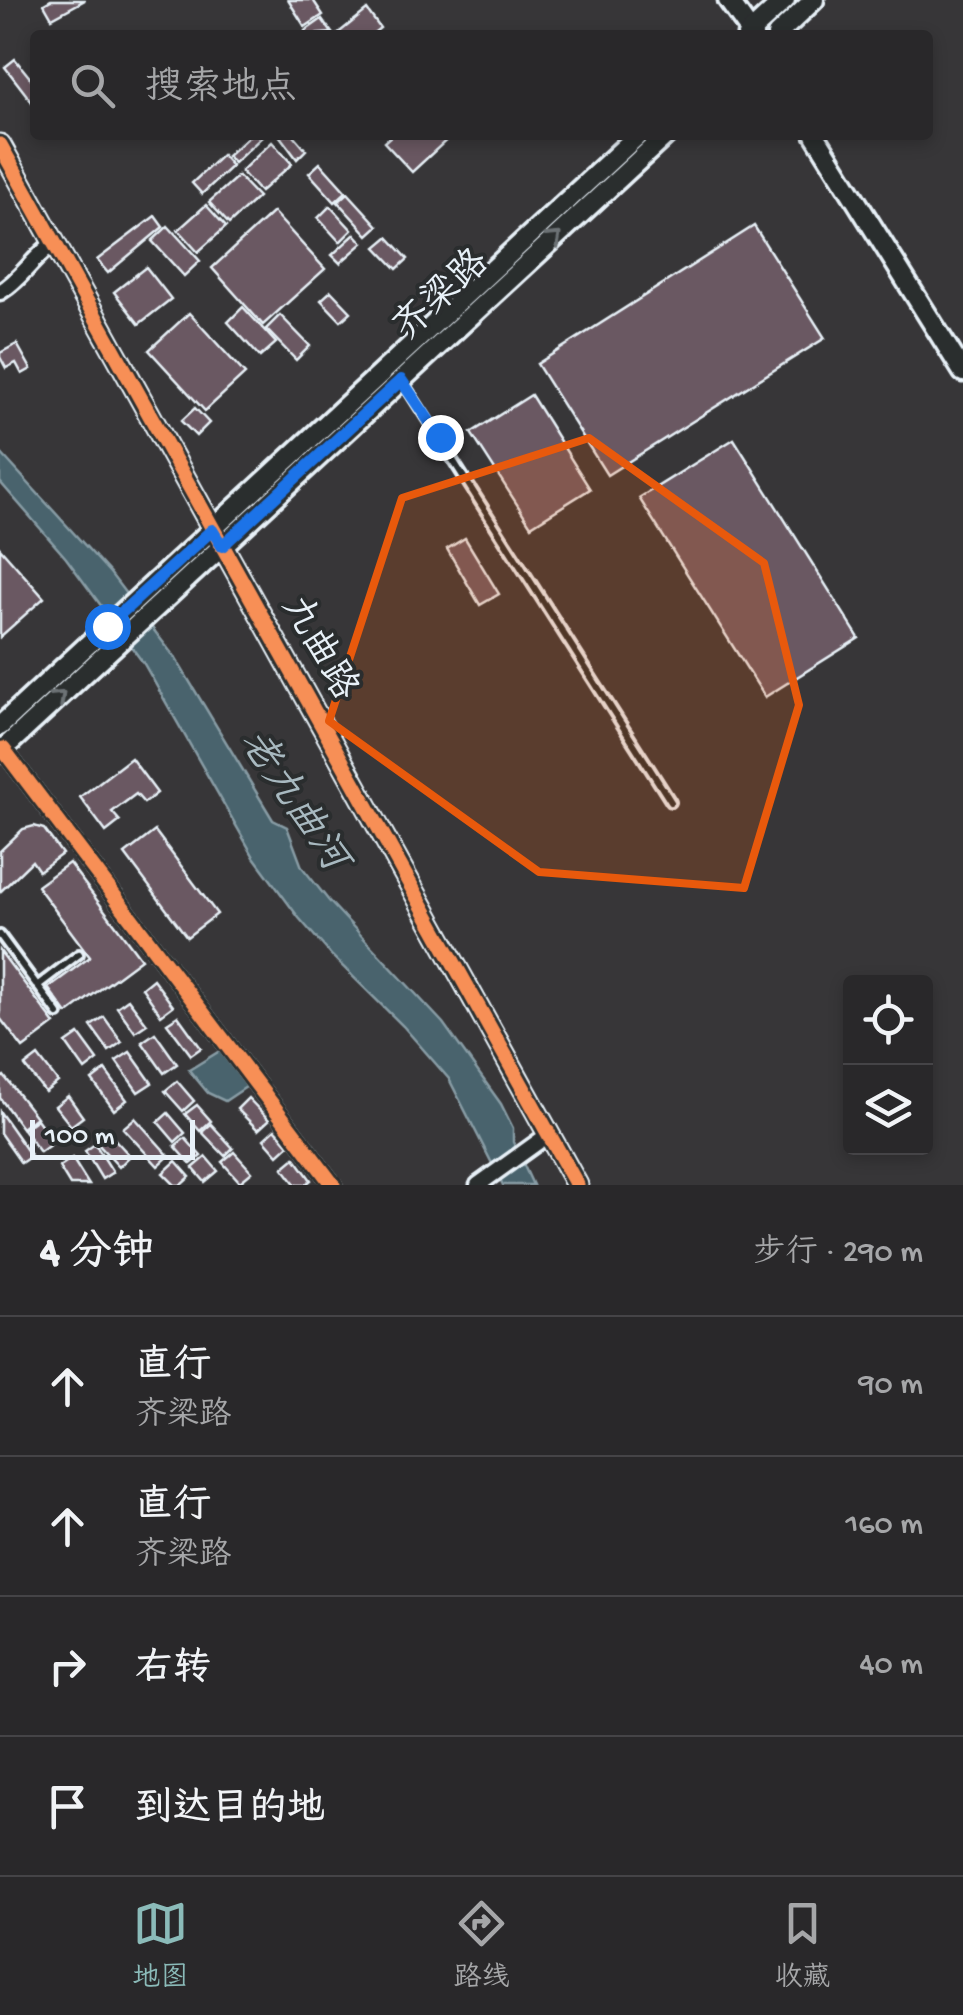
<!DOCTYPE html>
<html lang="zh">
<meta charset="utf-8">
<style>
body{margin:0;font-family:"Gochi Hand","LXGW WenKai TC",sans-serif;background:#353436;color:#f1f3f6}
.controls{position:absolute;right:30px;bottom:30px;display:grid;overflow:hidden;border-radius:10px;box-shadow:0 5px 15px #0003}
.controls button{width:90px;height:90px;display:grid;place-items:center;padding:0;border:0;border-bottom:2px solid #454447;background:#29282a;color:#f1f3f6;font:50px sans-serif}
.scale{position:absolute;left:30px;bottom:25px;width:165px;box-sizing:border-box;padding-left:10px;border:5px solid #e8f1f8;border-top:0;font-size:28px;line-height:35px;white-space:nowrap;color:#e8f1f8;-webkit-text-stroke:8px #2a2d2e;paint-order:stroke}
.stop{position:absolute;width:30px;height:30px;margin:-22px;border:8px solid #1a73e8;border-radius:50%;background:#fff}
.stop.end{background:#1a73e8;border-color:#fff;box-shadow:0 2px 10px #0008}
.list{margin:0;padding:0;list-style:none}
h2{display:flex;justify-content:space-between;align-items:center;height:130px;margin:0;padding:0 40px;font-size:42px}
h2 small{font-size:32px;font-weight:400;color:#a5a6a8}
.list li{display:grid;grid-template-columns:65px 1fr auto;gap:30px;align-items:center;box-sizing:border-box;height:140px;padding:0 40px;border-top:2px solid #454447}
.list b{display:block;font-size:38px;white-space:nowrap}
.list p{margin:0;font-size:32px;white-space:nowrap;color:#a5a6a8}
.list em{font-size:32px;font-style:normal;color:#a5a6a8}
.icon{flex:none;width:55px;height:55px;fill:none;stroke:currentColor;stroke-width:2;stroke-linecap:round;stroke-linejoin:round}
.map{position:relative;flex:none;width:963px;height:1185px;overflow:hidden}
.search{position:absolute;background:#29282a;box-shadow:0 5px 15px #0003;left:30px;right:30px;top:30px;height:110px;display:flex;align-items:center;gap:25px;box-sizing:border-box;padding:0 35px;border-radius:10px;color:#a5a6a8;font-size:38px}
.sheet{height:690px;background:#29282a}
nav{display:flex;justify-content:space-around;align-items:center;box-sizing:border-box;height:140px;border-top:2px solid #454447;background:#29282a;font-size:28px;color:#a5a6a8}
nav a{display:grid;justify-items:center;gap:5px}
nav .on{color:#8bbbb9}
.map>svg:first-child{display:block}
.water{fill:#48646d;stroke:#889ca5;stroke-width:2.5}
.building{fill:#6b5962;stroke:#e8f1f8;stroke-width:2.5}
.lines{fill:none;stroke-linecap:round;stroke-linejoin:round}
.service-casing{stroke:#e8f1f8;stroke-width:14}
.minor-casing{stroke:#e8f1f8;stroke-width:21}
.tertiary-casing{stroke:#e8f1f8;stroke-width:25}
.secondary-casing{stroke:#e8f1f8;stroke-width:25}
.service{stroke:#2a2d2e;stroke-width:6}
.minor{stroke:#2a2d2e;stroke-width:14}
.tertiary{stroke:#2a2d2e;stroke-width:18}
.secondary{stroke:#2a2d2e;stroke-width:18}
.cycleway-casing{stroke:#2a2d2e;stroke-width:21}
.cycleway{stroke:#f78f57;stroke-width:15}
.oneway{stroke:#6c7275}
.route{stroke:#1a73e8;stroke-width:12}
.marked{fill:#e8590c;fill-opacity:0.2;stroke:#e8590c;stroke-width:8;stroke-linejoin:round}
.labels{text-anchor:middle;dominant-baseline:central;stroke-width:8;stroke-linejoin:round;paint-order:stroke}
.street-label{font-size:38px;fill:#e8f1f8;stroke:#2a2d2e}
.water-label{font-size:40px;font-style:italic;fill:#a8b9c0;stroke:#2a2d2e}
</style>
<div class="map">
<svg width="963" height="1185" viewBox="0 0 963 1185">
<rect width="100%" height="100%" fill="#373638"/>
<filter id="ink" filterUnits="userSpaceOnUse"><feTurbulence type="fractalNoise" baseFrequency=".01" numOctaves="2"/><feDisplacementMap in="SourceGraphic" scale="20" xChannelSelector="R" yChannelSelector="G"/><feConvolveMatrix kernelMatrix="1 2 1 2 8 2 1 2 1" color-interpolation-filters="sRGB"/></filter>
<g filter="url(#ink)">
<g class="water">
<polygon points="0,452 110,573 176,659 273,820 287,827 302,867 329,901 443,1023 501,1104 513,1128 513,1142 533,1185 503,1185 449,1079 403,1026 332,956 299,918 254,857 144,664 66,558 0,482"/>
<polygon points="223,1049 248,1081 246,1087 225,1101 208,1093 189,1070"/>
</g>
<g class="building">
<polygon points="51,0 85,0 52,18 44,4"/>
<polygon points="288,0 313,0 323,15 305,27"/>
<polygon points="367,10 380,28 371,35 336,35"/>
<polygon points="322,19 332,33 307,35 305,31"/>
<polygon points="15,59 35,84 35,106 5,67"/>
<polygon points="250,135 264,135 234,163 227,156"/>
<polygon points="279,135 293,135 306,150 297,159"/>
<polygon points="392,135 452,135 412,172 384,142"/>
<polygon points="272,142 292,164 260,192 241,171"/>
<polygon points="222,155 232,166 202,194 192,183"/>
<polygon points="320,163 346,192 335,202 309,173"/>
<polygon points="238,176 258,197 229,224 209,202"/>
<polygon points="348,193 378,226 368,235 338,202"/>
<polygon points="206,205 226,227 198,252 178,230"/>
<polygon points="330,206 352,230 340,242 318,218"/>
<polygon points="273,212 325,269 263,325 212,268"/>
<polygon points="155,216 163,227 108,273 97,260"/>
<polygon points="168,226 200,261 184,276 152,241"/>
<polygon points="754,226 825,338 607,475 537,364"/>
<polygon points="355,234 363,243 340,263 332,255"/>
<polygon points="388,237 408,259 397,269 376,247"/>
<polygon points="146,267 171,299 139,324 114,292"/>
<polygon points="331,291 351,312 341,321 321,300"/>
<polygon points="243,307 276,343 260,357 228,322"/>
<polygon points="189,313 245,374 205,411 149,350"/>
<polygon points="280,315 310,346 296,360 266,329"/>
<polygon points="17,344 31,369 22,374 16,363 6,368 0,357 0,353"/>
<polygon points="531,395 590,489 531,526 471,433"/>
<polygon points="195,408 209,423 196,436 181,421"/>
<polygon points="734,439 859,638 765,697 639,498"/>
<polygon points="465,538 499,594 480,605 447,549"/>
<polygon points="0,548 44,598 0,637"/>
<polygon points="131,758 157,793 144,803 136,794 112,812 120,821 106,832 80,797"/>
<polygon points="34,826 44,829 62,854 39,871 32,861 0,892 0,851 23,829"/>
<polygon points="155,831 217,914 187,937 125,854"/>
<polygon points="69,863 141,959 67,1014 48,988 90,957 37,886"/>
<polygon points="0,951 55,1024 23,1048 0,1018"/>
<polygon points="153,979 173,1006 161,1015 142,988"/>
<polygon points="128,999 147,1024 135,1032 117,1007"/>
<polygon points="178,1016 201,1048 191,1055 167,1023"/>
<polygon points="104,1017 122,1042 109,1051 91,1026"/>
<polygon points="155,1033 177,1064 164,1073 142,1042"/>
<polygon points="79,1034 98,1060 85,1070 66,1043"/>
<polygon points="130,1052 152,1083 138,1092 116,1061"/>
<polygon points="38,1056 58,1082 45,1092 25,1066"/>
<polygon points="105,1070 127,1100 114,1110 92,1080"/>
<polygon points="4,1076 36,1117 22,1128 0,1098 0,1079"/>
<polygon points="177,1081 194,1101 183,1111 165,1091"/>
<polygon points="68,1096 83,1117 71,1126 55,1106"/>
<polygon points="248,1098 269,1120 258,1130 237,1109"/>
<polygon points="197,1105 211,1121 200,1131 185,1114"/>
<polygon points="0,1112 31,1156 21,1163 0,1133"/>
<polygon points="168,1113 185,1133 175,1142 158,1122"/>
<polygon points="135,1118 169,1156 158,1166 123,1128"/>
<polygon points="37,1119 54,1142 40,1152 23,1129"/>
<polygon points="211,1124 233,1148 225,1156 202,1132"/>
<polygon points="275,1129 289,1145 278,1155 264,1139"/>
<polygon points="109,1133 130,1156 119,1167 98,1144"/>
<polygon points="185,1138 201,1156 191,1164 175,1146"/>
<polygon points="95,1144 113,1172 102,1179 85,1151"/>
<polygon points="234,1152 252,1172 240,1182 222,1162"/>
<polygon points="206,1157 218,1171 205,1182 193,1168"/>
<polygon points="72,1158 89,1185 70,1185 59,1167"/>
<polygon points="295,1158 311,1180 305,1185 296,1185 283,1168"/>
<polygon points="176,1161 190,1177 181,1185 175,1185 163,1173"/>
</g>
<g class="lines">
<g class="service-casing">
<g id="service">
<polyline points="403,382 671,802"/>
<polyline points="0,935 58,1014"/>
<polyline points="37,986 79,954"/>
</g>
</g>
<g class="minor-casing">
<g id="minor">
<path d="M0,292C22,279 33,257 54,243"/>
<polyline points="3,749 333,1185"/>
<polyline points="478,1185 549,1134"/>
</g>
</g>
<g class="tertiary-casing">
<polyline id="tertiary" points="0,145 577,1185"/>
</g>
<g class="secondary-casing">
<g id="secondary">
<polyline points="728,0 753,35"/>
<polyline points="747,35 785,0"/>
<polyline points="777,35 814,0"/>
<polyline points="815,135 963,372"/>
<polyline points="0,726 638,135"/>
<polyline points="0,752 666,135"/>
</g>
</g>
<use href="#service" class="service"/>
<use href="#minor" class="minor"/>
<use href="#tertiary" class="tertiary"/>
<use href="#secondary" class="secondary"/>
<g class="cycleway-casing">
<g id="cycleway">
<polyline points="0,145 577,1185"/>
<polyline points="3,749 333,1185"/>
</g>
</g>
<use href="#cycleway" class="cycleway"/>
</g>
<defs><path id="oneway-chevron" d="M-2-3.5L2.5 0L-2 3.5" fill="none" stroke-width="1.6" stroke-linecap="round" stroke-linejoin="round" transform="scale(2.5)"/></defs>
<g class="oneway">
<use href="#oneway-chevron" transform="translate(555 238) rotate(-43)"/>
<use href="#oneway-chevron" transform="translate(59 697) rotate(-43)"/>
</g>
</g>
<g class="lines" filter="url(#ink)">
<polyline class="route" points="107,626 212,530 222,546 401,380 440,437"/>
</g>
<path class="marked" d="M589,438L764,563L799,705L744,888L539,872L329,721L402,498Z"/>
<g class="labels">
<g class="street-label">
<text transform="translate(443 297) rotate(-43)">齐梁路</text>
<text transform="translate(317 649) rotate(60)">九曲路</text>
</g>
<g class="water-label">
<text transform="translate(291 802) rotate(56)">老九曲河</text>
</g>
</g>
</svg>
<div class="controls">
<button><svg class="icon" aria-label="locate" viewBox="0 0 24 24"><circle cx="12" cy="12" r="6"/><path d="M12 2v4M12 18v4M2 12h4M18 12h4"/></svg></button>
<button><svg class="icon" aria-label="layers" viewBox="0 0 24 24"><path d="M12 4l9 5-9 5-9-5zM3 14l9 5 9-5"/></svg></button>
</div>
<div class="scale">100 m</div>
<div class="stop" style="left:107px;top:626px"></div>
<div class="stop end" style="left:440px;top:437px"></div>
<div class="search"><svg class="icon" aria-label="search" viewBox="0 0 24 24"><circle cx="10" cy="10" r="6"/><path d="M15 15l6 6"/></svg>搜索地点</div>
</div>
<section class="sheet">
<h2>4 分钟<small>步行 · 290 m</small></h2>
<ul class="list">
<li><svg class="icon" aria-label="ahead" viewBox="0 0 24 24"><path d="M12 20V5M6 11l6-6 6 6"/></svg><div><b>直行</b><p>齐梁路</p></div><em>90 m</em></li>
<li><svg class="icon" aria-label="ahead" viewBox="0 0 24 24"><path d="M12 20V5M6 11l6-6 6 6"/></svg><div><b>直行</b><p>齐梁路</p></div><em>160 m</em></li>
<li><svg class="icon" aria-label="right" viewBox="0 0 24 24"><path d="M7 20v-9h11M14 6l5 5-5 5"/></svg><div><b>右转</b></div><em>40 m</em></li>
<li><svg class="icon" aria-label="arrive" viewBox="0 0 24 24"><path d="M6 21V4h12l-3 4 3 4H6"/></svg><div><b>到达目的地</b></div></li>
</ul>
</section>
<nav>
<a class="on"><svg class="icon" aria-label="map" viewBox="0 0 24 24"><path d="M3 6l6-2 6 2 6-2v14l-6 2-6-2-6 2zM9 4v14M15 6v14"/></svg>地图</a>
<a><svg class="icon" aria-label="directions" viewBox="0 0 24 24"><path d="M12 3l9 9-9 9-9-9zM9 14v-3h6M13 9l2 2-2 2"/></svg>路线</a>
<a><svg class="icon" aria-label="saved" viewBox="0 0 24 24"><path d="M7 4h10v16l-5-4-5 4z"/></svg>收藏</a>
</nav>
